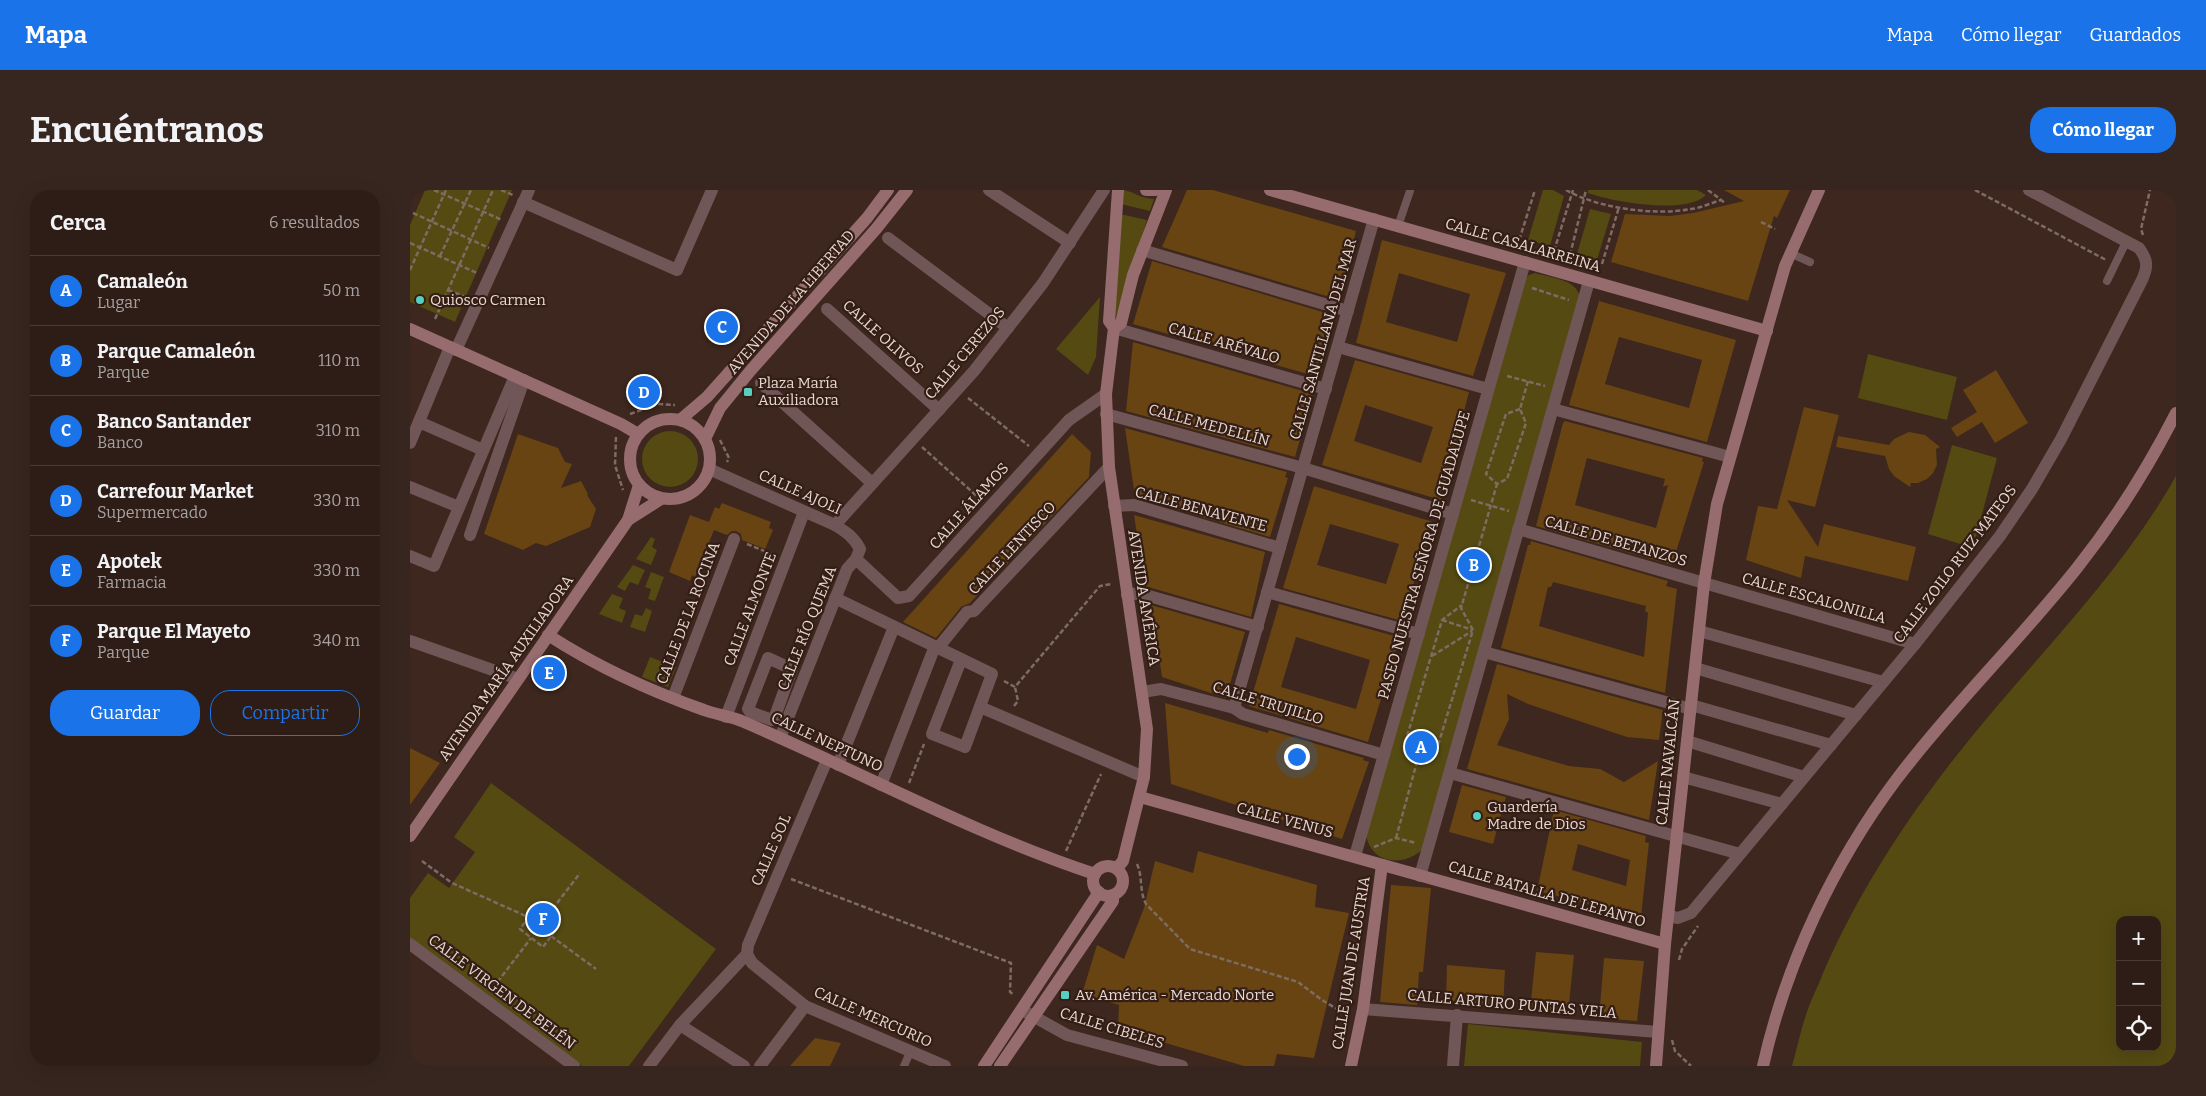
<!DOCTYPE html>
<html lang="es">
<meta charset="utf-8">
<style>
body{margin:0;font-family:Bitter,serif;background:#36261f;color:#f1f3f6}
.controls{position:absolute;right:15px;bottom:15px;display:grid;overflow:hidden;border-radius:10px;box-shadow:0 5px 20px #0002}
.controls button{width:45px;height:45px;display:grid;place-items:center;padding:0;border:0;border-bottom:1px solid #493b35;background:#2e1d16;color:#f1f3f6;font:25px sans-serif}
.you{position:absolute;left:886px;top:566px;width:18px;height:18px;margin:-12px;border:4px solid #fff;border-radius:50%;background:#1a73e8;box-shadow:0 0 0 8px #1a73e833}
.badge{display:grid;place-items:center;width:32px;height:32px;border-radius:50%;background:#1a73e8;color:#fff;font-size:16px;font-weight:700}
.pin{position:absolute;translate:-50% -50%;border:2px solid #fff;box-shadow:0 1px 5px #0006}
.list{margin:0;padding:0;list-style:none}
h2{display:flex;justify-content:space-between;align-items:center;height:65px;margin:0;padding:0 20px;font-size:21px}
h2 small{font-size:16px;font-weight:400;color:#a7a2a1}
.list li{display:grid;grid-template-columns:32px 1fr auto;gap:15px;align-items:center;box-sizing:border-box;height:70px;padding:0 20px;border-top:1px solid #493b35}
.list b{display:block;font-size:19px;white-space:nowrap}
.list p{margin:0;font-size:16px;white-space:nowrap;color:#a7a2a1}
.list em{font-size:16px;font-style:normal;color:#a7a2a1}
.actions{display:flex;gap:10px;padding:15px 20px}
.actions a{flex:1;padding:11px 0;border:1px solid #1a73e8;border-radius:20px;text-align:center;font-size:18px;color:#1a73e8}
.actions .main{background:#1a73e8;color:#fff}
.icon{flex:none;width:28px;height:28px;fill:none;stroke:currentColor;stroke-width:2;stroke-linecap:round;stroke-linejoin:round}
.map{position:relative;flex:none;width:1766px;height:876px;overflow:hidden;border-radius:20px}
header{display:flex;align-items:center;gap:30px;box-sizing:border-box;height:70px;padding:0 25px;background:#1a73e8;color:#fff}
header strong{font-size:24px}
nav{display:flex;gap:28px;margin-inline-start:auto;font-size:18px}
.intro{display:flex;align-items:center;justify-content:space-between;box-sizing:border-box;height:120px;padding:0 30px}
h1{margin:0;font-size:35px}
.button{padding:12px 22px;border-radius:20px;background:#1a73e8;color:#fff;font-size:18px;font-weight:700}
main{display:flex;gap:30px;padding:0 30px}
aside{flex:1;background:#2e1d16;border-radius:20px;box-shadow:0 5px 20px #0002}
.map>svg:first-child{display:block}
.green{fill:#544a12;fill-rule:evenodd}
.building{fill:#674412;fill-rule:evenodd}
.lines{fill:none;stroke-linecap:round;stroke-linejoin:round}
.path{stroke:#7e6b62;stroke-width:2.5;stroke-dasharray:5 2.5;stroke-linecap:butt}
.lane{stroke:#715658;stroke-width:8}
.street{stroke:#715658;stroke-width:12}
.secondary{stroke:#966c6f;stroke-width:12}
.poi-dot{fill:#58cec0;stroke:#331d14;stroke-width:2}
.labels{text-anchor:middle;dominant-baseline:central;stroke-width:4.5;stroke-linejoin:round;paint-order:stroke}
.street-label{font-size:15px;fill:#e7d8d1;stroke:#331d14}
.poi-label{font-size:15px;fill:#e7d8d1;stroke:#331d14;text-anchor:start}
</style>
<header>
<strong>Mapa</strong>
<nav><a>Mapa</a><a>Cómo llegar</a><a>Guardados</a></nav>
</header>
<div class="intro"><h1>Encuéntranos</h1><a class="button">Cómo llegar</a></div>
<main>
<aside>
<h2>Cerca<small>6 resultados</small></h2>
<ul class="list">
<li><span class="badge">A</span><div><b>Camaleón</b><p>Lugar</p></div><em>50 m</em></li>
<li><span class="badge">B</span><div><b>Parque Camaleón</b><p>Parque</p></div><em>110 m</em></li>
<li><span class="badge">C</span><div><b>Banco Santander</b><p>Banco</p></div><em>310 m</em></li>
<li><span class="badge">D</span><div><b>Carrefour Market</b><p>Supermercado</p></div><em>330 m</em></li>
<li><span class="badge">E</span><div><b>Apotek</b><p>Farmacia</p></div><em>330 m</em></li>
<li><span class="badge">F</span><div><b>Parque El Mayeto</b><p>Parque</p></div><em>340 m</em></li>
</ul>
<div class="actions"><a class="main">Guardar</a><a>Compartir</a></div>
</aside>
<div class="map">
<svg width="1766" height="876" viewBox="0 0 1766 876">
<rect width="100%" height="100%" fill="#3d271e"/>
<g class="green">
<polygon points="15,0 102,0 45,132 0,112 0,35"/>
<path d="M712,0C722,0 730,9 744,9L740,21L711,14Z"/>
<polygon points="1133,0 1143,0 1154,6 1140,56 1118,50"/>
<path d="M1178,0H1287L1296,5C1276,25 1203,12 1178,3Z"/>
<polygon points="1180,19 1201,24 1187,70 1167,64"/>
<polygon points="710,24 737,30 705,130"/>
<path d="M1125,83C1142,88 1166,89 1170,107L1012,660C992,678 959,673 956,643L1114,90L1119,85Z"/>
<polygon points="690,107 686,167 678,185 646,159"/>
<polygon points="1458,164 1547,187 1537,230 1448,208"/>
<circle cx="260" cy="269" r="28"/>
<polygon points="1542,255 1587,268 1563,358 1518,344"/>
<path d="M1766,286V876H1382C1387,859 1390,842 1396,825C1400,811 1408,797 1413,783C1447,705 1494,632 1547,565C1620,472 1708,389 1766,286ZM1710,730H1747V857H1710Z"/>
<polygon points="241,347 245,349 242,357 247,360 241,375 226,369"/>
<polygon points="223,375 235,380 228,395 220,392 215,401 207,397"/>
<polygon points="241,382 254,387 245,411 238,409 241,399 235,397"/>
<polygon points="202,404 213,408 209,418 216,421 212,433 189,424"/>
<polygon points="236,418 242,421 235,442 220,437 225,424 232,426"/>
<polygon points="240,467 266,477 258,497 232,487"/>
<polygon points="81,593 306,759 219,876 172,876 0,749 0,708 18,683 39,698 65,662 44,647"/>
<polygon points="1058,834 1232,852 1230,876 1054,876"/>
</g>
<g class="building">
<polygon points="777,0 803,0 946,41 930,110 752,57"/>
<polygon points="1314,0 1380,0 1367,28 1364,26 1338,111 1201,72 1215,24 1260,26 1283,23 1334,11"/>
<path d="M972,50L1096,83L1063,186L946,153ZM989,83L1060,104L1047,152L976,132Z"/>
<polygon points="742,71 926,126 908,187 723,134"/>
<path d="M1189,111L1326,150L1297,252L1159,215ZM1209,147L1292,170L1279,218L1195,194Z"/>
<polygon points="723,152 903,204 885,267 716,221"/>
<path d="M945,170L1059,202L1031,310L912,275ZM955,215L1023,237L1011,273L944,251Z"/>
<polygon points="1586,180 1618,233 1585,253 1572,232 1547,247 1541,238 1567,222 1553,200"/>
<polygon points="1394,217 1429,225 1405,317 1377,310 1408,357 1414,334 1506,357 1498,391 1395,366 1391,388 1336,370 1348,316 1367,319"/>
<path d="M1155,231L1293,268L1292,272H1294L1262,375L1126,336L1153,233ZM1177,268L1255,289L1253,297L1258,295L1246,338L1165,315Z"/>
<polygon points="715,238 877,282 875,287 878,288 860,347 725,307"/>
<polygon points="1499,242 1515,245 1530,257 1526,259 1527,275 1523,283 1517,289 1508,293 1501,293 1500,297 1484,286 1479,279 1475,266 1426,257 1428,246 1479,255 1484,249"/>
<polygon points="108,244 148,258 155,272 162,274 151,298 171,291 178,304 177,305 186,319 180,337 136,356 126,353 113,360 74,344"/>
<polygon points="662,244 681,262 679,287 560,413 551,417 526,448 493,432"/>
<path d="M904,296L1023,332L992,431L873,398ZM920,334L989,354L976,394L907,375Z"/>
<polygon points="312,313 361,332 359,338 363,340 355,359 332,350 331,344 326,341 322,341 317,345 304,340 285,387 282,385 280,391 259,382 280,325 299,332 305,317 309,319"/>
<polygon points="724,325 855,362 841,427 735,396"/>
<path d="M1121,351L1258,391L1256,396L1267,399L1255,503L1091,458L1118,355H1120ZM1143,392L1236,416L1235,421L1238,423L1234,467L1129,436L1138,397H1141Z"/>
<path d="M869,414L988,447L989,449L958,552L839,516ZM886,447L960,470L946,519L871,497Z"/>
<polygon points="741,415 835,442 816,508 752,487"/>
<polygon points="1087,474 1253,520 1249,550 1217,547 1118,514 1097,504 1099,529 1087,555 1159,576 1190,579 1214,592 1248,571 1239,630 1057,579"/>
<polygon points="755,513 858,543 859,540 954,568 953,570 959,572 932,649 761,594"/>
<polygon points="0,558 30,573 0,615"/>
<polygon points="1052,595 1096,607 1083,654 1039,642"/>
<path d="M1144,620L1236,646L1235,652L1239,653L1231,727L1127,701ZM1168,654L1220,670L1216,696L1162,680Z"/>
<polygon points="788,661 907,695 905,717 939,723 904,868 867,864 864,876 834,876 708,839 709,815 672,804 687,755 714,769 734,718 745,671 783,683"/>
<polygon points="981,695 1021,698 1013,782 1009,782 1007,815 970,812"/>
<polygon points="1126,762 1164,765 1158,824 1120,820"/>
<polygon points="1194,768 1234,771 1227,831 1189,828"/>
<polygon points="1037,775 1095,780 1093,819 1036,813"/>
<polygon points="405,848 431,853 420,876 380,876"/>
</g>
<g class="lines">
<g class="path">
<polyline points="24,0 92,30"/>
<polyline points="91,0 103,5"/>
<path d="M1156,0C1187,18 1245,26 1281,19C1291,18 1301,13 1311,10"/>
<polyline points="1298,0 1315,13"/>
<polyline points="1565,0 1696,70"/>
<polyline points="3,23 79,58"/>
<polyline points="1351,32 1365,39"/>
<polyline points="1733,45 1731,39 1740,0"/>
<polyline points="0,53 67,83"/>
<polyline points="1107,57 1125,0"/>
<polyline points="1144,61 1163,0"/>
<polyline points="1160,65 1176,0"/>
<polyline points="30,66 61,0"/>
<polyline points="1192,74 1209,17"/>
<polyline points="0,80 36,0"/>
<polyline points="1122,98 1159,110"/>
<polyline points="38,100 56,107"/>
<polyline points="25,129 83,0"/>
<polyline points="1097,186 1135,196"/>
<polyline points="558,208 619,256"/>
<polyline points="1110,219 1096,224 1076,284 1087,294 1097,289 1116,233 1110,219 1118,191"/>
<polyline points="220,224 248,214 265,215"/>
<polyline points="206,247 205,275 213,300"/>
<polyline points="310,250 319,268 317,272"/>
<polyline points="512,257 569,308"/>
<polyline points="1061,310 1099,321"/>
<polyline points="337,354 364,365"/>
<polyline points="1032,430 1063,440"/>
<polyline points="1022,466 1062,441"/>
<polyline points="594,491 605,497 690,396 702,394"/>
<polyline points="604,516 608,511 605,497"/>
<polyline points="995,553 1032,430 1052,415"/>
<polyline points="1021,560 1008,568 1001,554 1013,547 1021,560 1026,562"/>
<polyline points="1026,562 1063,440 1051,418 1087,294"/>
<polyline points="499,593 514,554"/>
<polyline points="986,648 1008,568"/>
<polyline points="964,657 986,648 1006,653"/>
<polyline points="656,661 691,584"/>
<polyline points="12,671 42,693 118,727"/>
<path d="M727,674C733,687 729,701 736,714L780,759L888,792L912,810L937,825"/>
<polyline points="381,689 601,773 600,802 604,805"/>
<polygon points="127,716 150,734 133,757 110,739"/>
<polyline points="138,725 170,683"/>
<polyline points="141,746 186,779"/>
<polyline points="1269,770 1272,759 1288,736"/>
<polyline points="83,798 121,748"/>
<polyline points="1262,850 1265,861 1281,876"/>
</g>
<g class="lane">
<polyline points="988,36 1000,1"/>
<polyline points="1380,63 1400,72"/>
<polyline points="1697,91 1716,52"/>
<polyline points="494,876 501,860"/>
</g>
<g class="street">
<polyline points="579,0 660,53"/>
<polyline points="113,12 267,80 302,0"/>
<polyline points="478,48 598,138"/>
<polyline points="732,60 938,121"/>
<polyline points="417,119 529,220"/>
<polyline points="704,138 916,199"/>
<polyline points="928,157 1078,199"/>
<polyline points="46,160 119,0"/>
<polyline points="351,193 462,293"/>
<polyline points="1143,219 1320,267"/>
<polyline points="696,224 893,278 1043,324"/>
<polyline points="9,232 73,260"/>
<polyline points="0,253 40,157"/>
<path d="M299,279L425,335C436,342 444,347 450,359L446,369L437,379L370,548"/>
<polyline points="0,297 49,317"/>
<polyline points="704,316 724,315 870,358"/>
<polyline points="425,335 564,181 633,93 694,0"/>
<polyline points="1108,339 1505,454"/>
<polyline points="60,345 114,190"/>
<polyline points="0,366 24,376 105,186"/>
<polyline points="446,369 488,408 499,406 659,230 696,204"/>
<polyline points="857,402 1009,444"/>
<polyline points="717,405 730,403 739,406 848,437"/>
<polyline points="425,408 582,484 555,557 522,544 551,470"/>
<polyline points="1289,441 1473,492"/>
<polyline points="0,451 108,489"/>
<polyline points="528,458 557,422 564,421 699,277"/>
<polyline points="1074,462 1281,519"/>
<polygon points="358,468 382,479 364,529 362,530 340,522 338,519"/>
<polyline points="1285,478 1446,525"/>
<polyline points="732,502 751,499 824,518 833,524 974,565"/>
<polyline points="263,508 324,349"/>
<polyline points="1281,515 1421,555"/>
<polyline points="570,517 734,587"/>
<polyline points="824,518 964,29"/>
<polyline points="316,527 394,322"/>
<polyline points="1277,551 1394,587"/>
<polyline points="428,575 484,437"/>
<polyline points="1040,583 1330,664"/>
<polyline points="1273,587 1372,614"/>
<polyline points="471,595 525,456"/>
<polyline points="945,666 1115,72"/>
<polyline points="1010,686 1179,91"/>
<path d="M1258,726L1268,728L1281,723L1505,454L1590,346L1622,299L1651,249L1732,90C1738,77 1738,70 1729,58L1619,0"/>
<polyline points="0,754 164,876"/>
<polyline points="337,764 342,773 395,816 535,876"/>
<polyline points="337,764 338,755 417,570"/>
<polyline points="953,819 1248,842"/>
<polyline points="612,820 657,845 772,876"/>
<polyline points="270,835 334,876"/>
<polyline points="239,876 270,835 337,764"/>
<polyline points="350,876 395,816"/>
<polyline points="1043,876 1047,825"/>
</g>
<g class="secondary">
<polyline points="736,0 746,0"/>
<polyline points="860,0 1357,141"/>
<polyline points="704,138 699,131 708,0"/>
<polyline points="0,139 211,234 228,244"/>
<circle cx="260" cy="269" r="40"/>
<polyline points="270,230 297,207 457,28 478,0"/>
<polyline points="295,249 310,218 341,180 466,39 497,0"/>
<polyline points="218,330 251,309"/>
<path d="M138,445C186,476 240,501 294,520C307,525 322,526 334,532C451,582 564,644 685,684"/>
<polyline points="730,607 1255,754"/>
<polyline points="0,646 218,330 229,295"/>
<circle cx="698" cy="691" r="15"/>
<polyline points="707,678 713,671 734,587 737,539 699,277 696,204 704,138 711,133 723,85 756,0"/>
<polyline points="574,876 689,702"/>
<polyline points="590,876 703,711 703,705"/>
<polyline points="941,876 953,819 972,675"/>
<polyline points="1246,876 1255,754 1294,394 1307,314 1375,76 1409,0"/>
<path d="M1353,876C1376,774 1423,674 1486,590C1542,516 1609,451 1667,378C1705,330 1738,278 1766,223"/>
</g>
</g>
<g class="poi-dot">
<circle cx="10" cy="110" r="5"/>
<rect x="333" y="197" width="10" height="10" rx="2.5"/>
<circle cx="1067" cy="626" r="5"/>
<rect x="650" y="800" width="10" height="10" rx="2.5"/>
</g>
<g class="labels">
<g class="street-label">
<text transform="translate(1113 55) rotate(16)">CALLE CASALARREINA</text>
<text transform="translate(381 112) rotate(-49)">AVENIDA DE LA LIBERTAD</text>
<text transform="translate(473 147) rotate(42)">CALLE OLIVOS</text>
<text transform="translate(913 149) rotate(-74)">CALLE SANTILLANA DEL MAR</text>
<text transform="translate(814 153) rotate(16)">CALLE ARÉVALO</text>
<text transform="translate(555 163) rotate(-50)">CALLE CEREZOS</text>
<text transform="translate(799 235) rotate(15)">CALLE MEDELLÍN</text>
<text transform="translate(390 302) rotate(24)">CALLE AJOLI</text>
<text transform="translate(559 316) rotate(-48)">CALLE ÁLAMOS</text>
<text transform="translate(791 319) rotate(15)">CALLE BENAVENTE</text>
<text transform="translate(1206 351) rotate(16)">CALLE DE BETANZOS</text>
<text transform="translate(602 358) rotate(-47)">CALLE LENTISCO</text>
<text transform="translate(1014 365) rotate(-74)">PASEO NUESTRA SEÑORA DE GUADALUPE</text>
<text transform="translate(1545 374) rotate(-53)">CALLE ZOILO RUIZ MATEOS</text>
<text transform="translate(734 408) rotate(81)">AVENIDA AMÉRICA</text>
<text transform="translate(1404 408) rotate(16)">CALLE ESCALONILLA</text>
<text transform="translate(340 419) rotate(-69)">CALLE ALMONTE</text>
<text transform="translate(278 423) rotate(-69)">CALLE DE LA ROCINA</text>
<text transform="translate(397 438) rotate(-68)">CALLE RÍO QUEMA</text>
<text transform="translate(96 478) rotate(-55)">AVENIDA MARÍA AUXILIADORA</text>
<text transform="translate(858 513) rotate(17)">CALLE TRUJILLO</text>
<text transform="translate(417 552) rotate(25)">CALLE NEPTUNO</text>
<text transform="translate(1258 572) rotate(-84)">CALLE NAVALCÁN</text>
<text transform="translate(875 630) rotate(15)">CALLE VENUS</text>
<text transform="translate(361 660) rotate(-66)">CALLE SOL</text>
<text transform="translate(1137 704) rotate(16)">CALLE BATALLA DE LEPANTO</text>
<text transform="translate(941 773) rotate(-81)">CALLE JUAN DE AUSTRIA</text>
<text transform="translate(92 802) rotate(37)">CALLE VIRGEN DE BELÉN</text>
<text transform="translate(1102 814) rotate(5)">CALLE ARTURO PUNTAS VELA</text>
<text transform="translate(463 827) rotate(24)">CALLE MERCURIO</text>
<text transform="translate(702 838) rotate(17)">CALLE CIBELES</text>
</g>
<g class="poi-label">
<text x="20" y="110">Quiosco Carmen</text>
<text x="348" y="193">Plaza María<tspan x="348" dy="17">Auxiliadora</tspan></text>
<text x="1077" y="617">Guardería<tspan x="1077" dy="17">Madre de Dios</tspan></text>
<text x="665" y="805">Av. América - Mercado Norte</text>
</g>
</g>
</svg>
<div class="controls">
<button>+</button>
<button>−</button>
<button><svg class="icon" aria-label="locate" viewBox="0 0 24 24"><circle cx="12" cy="12" r="6"/><path d="M12 2v4M12 18v4M2 12h4M18 12h4"/></svg></button>
</div>
<div class="you"></div>
<div class="pin badge" style="left:1011px;top:557px">A</div>
<div class="pin badge" style="left:1064px;top:375px">B</div>
<div class="pin badge" style="left:312px;top:137px">C</div>
<div class="pin badge" style="left:234px;top:202px">D</div>
<div class="pin badge" style="left:139px;top:483px">E</div>
<div class="pin badge" style="left:133px;top:729px">F</div>
</div>
</main>
